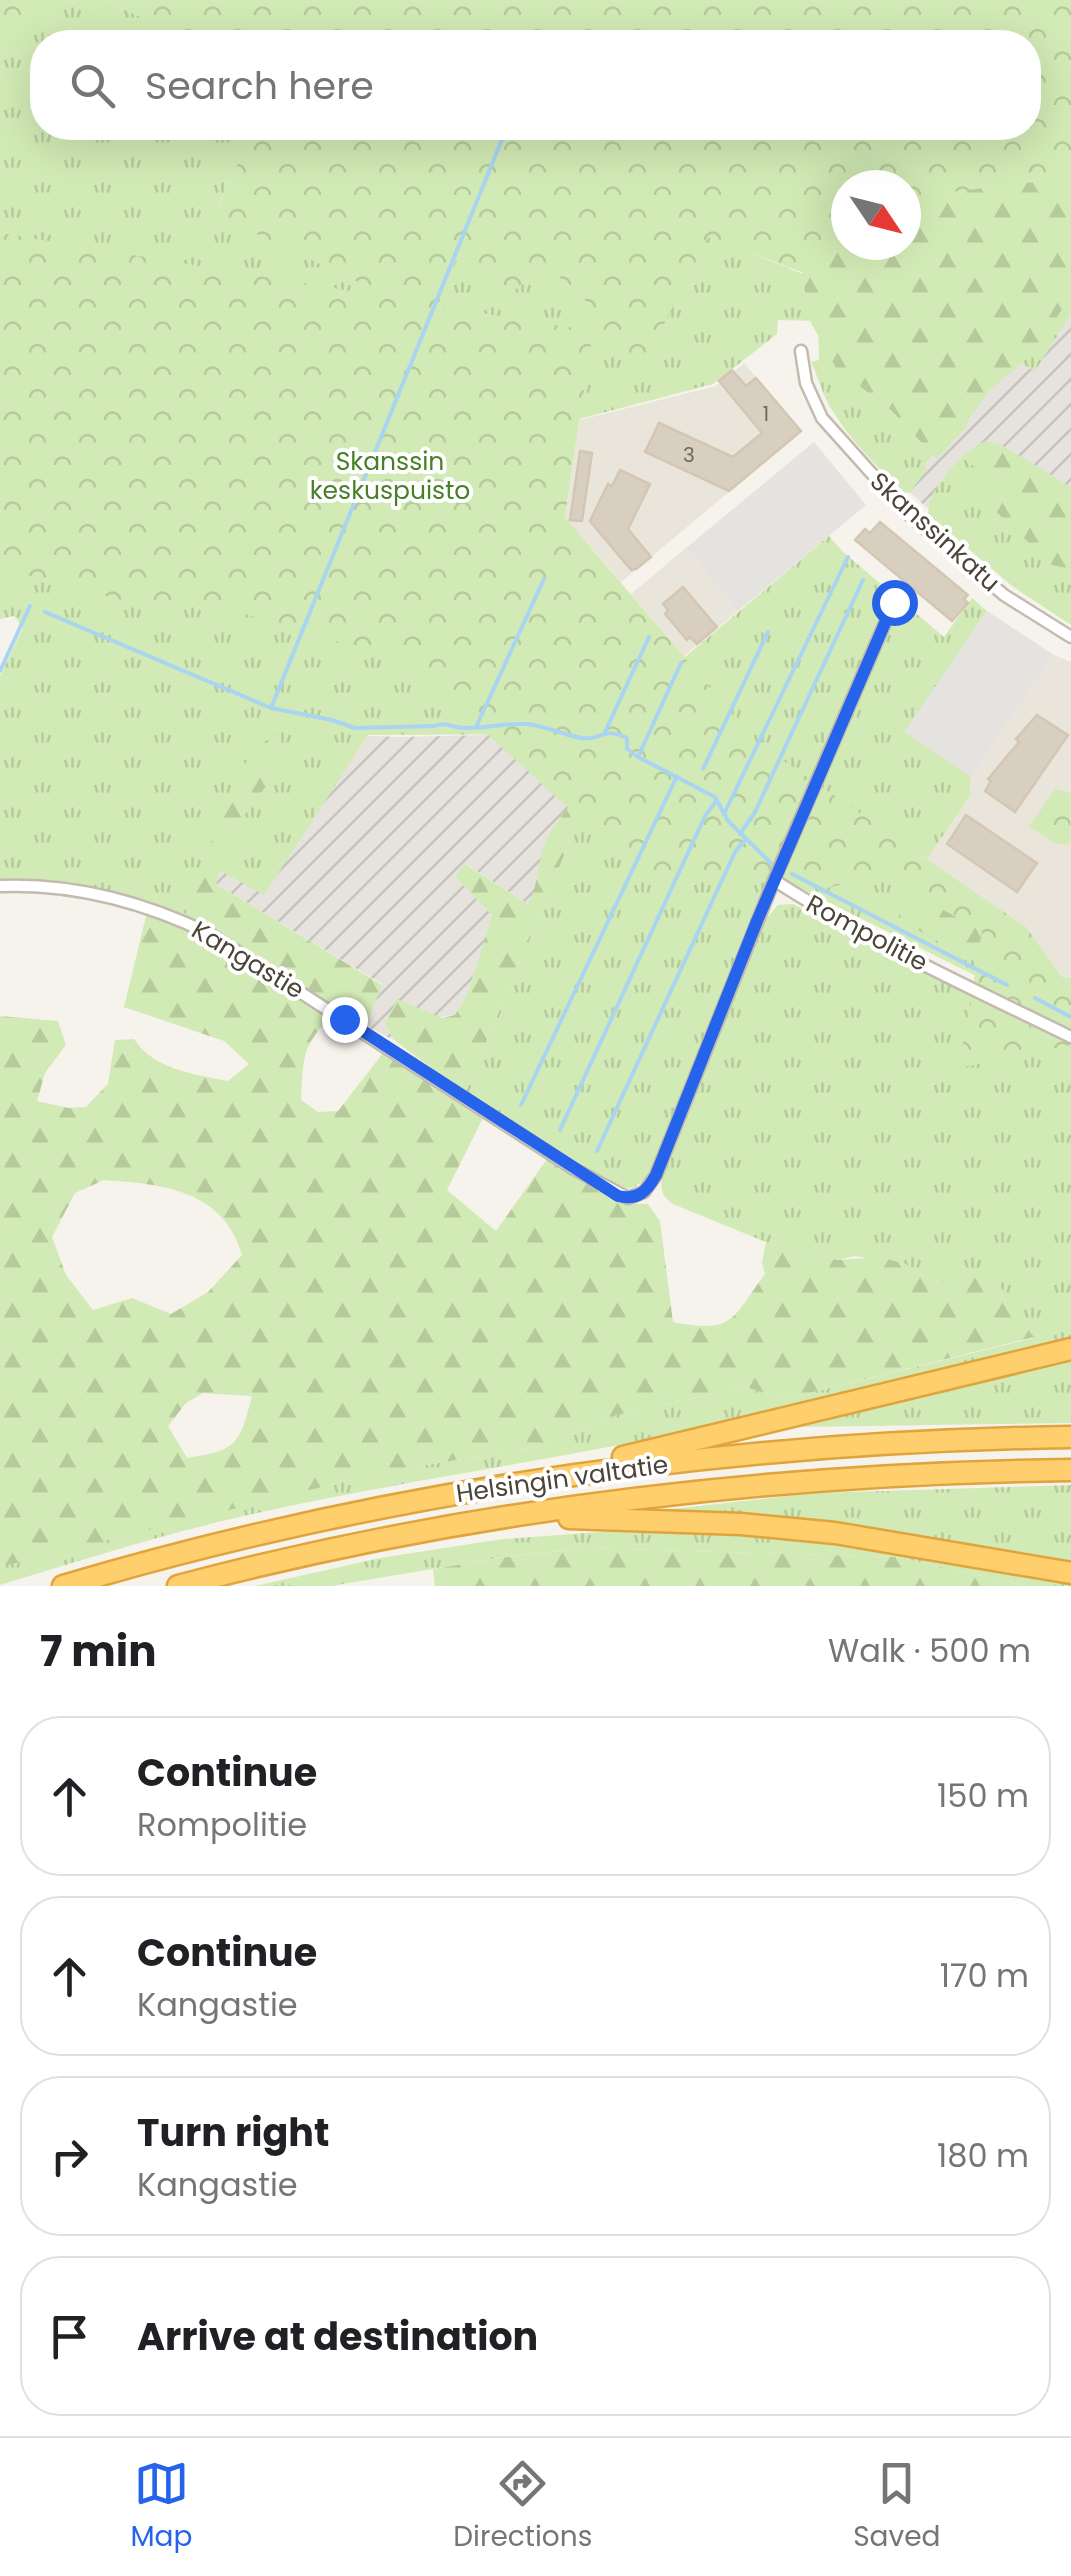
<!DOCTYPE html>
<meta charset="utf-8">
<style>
body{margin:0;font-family:Poppins,sans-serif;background:#f2f2f2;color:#202124}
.compass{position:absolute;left:831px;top:170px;width:90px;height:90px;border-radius:50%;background:#fff;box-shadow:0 10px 40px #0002;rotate:125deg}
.stop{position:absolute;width:30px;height:30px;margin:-22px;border:8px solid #2563eb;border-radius:50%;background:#fff}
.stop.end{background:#2563eb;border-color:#fff;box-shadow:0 2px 10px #0008}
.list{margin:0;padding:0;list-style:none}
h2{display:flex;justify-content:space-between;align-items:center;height:130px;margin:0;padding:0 40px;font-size:42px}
h2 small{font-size:32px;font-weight:400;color:#757577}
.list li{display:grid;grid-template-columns:65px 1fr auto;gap:30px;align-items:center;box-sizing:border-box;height:160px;margin:0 20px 20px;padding:0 20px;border:2px solid #e0e0e0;border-radius:40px}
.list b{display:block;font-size:38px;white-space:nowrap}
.list p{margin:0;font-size:32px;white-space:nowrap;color:#757577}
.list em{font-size:32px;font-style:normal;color:#757577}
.icon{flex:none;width:55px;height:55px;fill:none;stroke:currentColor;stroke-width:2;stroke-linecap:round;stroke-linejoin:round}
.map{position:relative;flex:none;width:1071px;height:1586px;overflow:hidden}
.search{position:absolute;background:#fff;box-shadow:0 10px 40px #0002;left:30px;right:30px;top:30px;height:110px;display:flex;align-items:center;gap:25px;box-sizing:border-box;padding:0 35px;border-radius:40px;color:#757577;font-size:38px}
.sheet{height:850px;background:#fff}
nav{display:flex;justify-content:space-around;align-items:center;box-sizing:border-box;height:140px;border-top:2px solid #e0e0e0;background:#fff;font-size:28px;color:#757577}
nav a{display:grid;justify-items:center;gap:5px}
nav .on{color:#2563eb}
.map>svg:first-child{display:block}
.residential{fill:#eae5da}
.industrial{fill:url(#industrial-furrows)}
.grass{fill:url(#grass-tufts)}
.forest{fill:url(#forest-firs);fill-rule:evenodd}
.park{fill:url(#park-crowns);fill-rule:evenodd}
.parking{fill:#e5e3e0}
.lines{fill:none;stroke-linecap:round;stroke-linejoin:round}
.stream{stroke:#a9d4f2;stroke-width:4}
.building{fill:#d8cfc1;stroke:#d3c7b4;stroke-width:2.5}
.minor-casing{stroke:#c2bbae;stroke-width:15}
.motorway-casing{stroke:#e0a43c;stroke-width:25}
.minor{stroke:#fff;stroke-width:10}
.motorway{stroke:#ffcf6e;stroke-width:20}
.route{stroke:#2563eb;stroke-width:12}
.labels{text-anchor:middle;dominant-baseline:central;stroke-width:8;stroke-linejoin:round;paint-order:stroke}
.number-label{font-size:20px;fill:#6e675b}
.park-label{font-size:25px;fill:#4a7f2a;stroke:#fff}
.street-label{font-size:25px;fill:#4b4439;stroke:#fff}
</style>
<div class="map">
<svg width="1071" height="1586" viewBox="0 0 1071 1586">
<defs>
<pattern id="industrial-furrows" width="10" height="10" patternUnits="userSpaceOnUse" patternTransform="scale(2.5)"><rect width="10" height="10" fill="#e6e2dd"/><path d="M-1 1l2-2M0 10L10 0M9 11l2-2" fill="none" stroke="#c7c3be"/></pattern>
<pattern id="grass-tufts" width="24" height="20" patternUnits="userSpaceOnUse" patternTransform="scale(2.5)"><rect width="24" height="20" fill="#d2eab5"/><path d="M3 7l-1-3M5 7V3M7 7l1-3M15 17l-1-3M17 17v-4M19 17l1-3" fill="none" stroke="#b6ca9c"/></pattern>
<pattern id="forest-firs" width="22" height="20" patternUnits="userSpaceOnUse" patternTransform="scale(2.5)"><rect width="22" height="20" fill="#d2eab5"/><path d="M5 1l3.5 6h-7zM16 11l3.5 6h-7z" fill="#b6ca9c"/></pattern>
<pattern id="park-crowns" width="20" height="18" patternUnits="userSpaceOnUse" patternTransform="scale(2.5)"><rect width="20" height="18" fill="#d2eab5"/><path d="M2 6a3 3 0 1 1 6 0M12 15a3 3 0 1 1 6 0" fill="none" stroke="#b6ca9c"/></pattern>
</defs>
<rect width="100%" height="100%" fill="#f6f3ec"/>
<g class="residential">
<polygon points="744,363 802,431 621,582 565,517 580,420 716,386"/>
<polygon points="686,548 738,611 684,656 631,594"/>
<polygon points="1054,655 1071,662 1071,978 1062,977 1026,927 927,859 970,796 971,777"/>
</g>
<g class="industrial">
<polygon points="1071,314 1071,498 983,443 927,508 904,487 1017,359 1035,370"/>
<polygon points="281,732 398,737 531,734 593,786 544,846 534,894 528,904 466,864 455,877 492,915 467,995 455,1015 385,1024 394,1040 366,1026 382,984 216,884 233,830"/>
</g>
<g class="grass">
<path d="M22,0H104L194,42H42V128H254L215,213L433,315L456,259L514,290L548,267L589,304L643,363L708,236L803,274L846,245H906L1071,178V314L1035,371L1016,360L924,465L927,470L910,492L905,493C878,468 849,439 830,407C822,393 818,376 811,362L819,360L818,321L778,320L777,334L713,384L579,419L564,518L685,657L829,536L843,552L944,637L972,598L987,611L905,731L971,777L970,796L927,859L917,852L1012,994L796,886L790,879L771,878L651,1169C640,1189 625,1194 604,1183L465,1093L593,786L531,734L368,735L264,895L204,862L185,916C121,893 68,877 0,882V676L23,628L14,616L0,619V30Z"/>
<path d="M961,457L1071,498V625L1012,586L928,514C928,492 946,475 961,457Z"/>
<path d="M793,904L1071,1045V1339C937,1376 802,1409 665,1436C527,1464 386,1484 248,1515C164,1534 82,1560 0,1585V1567L221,1509L396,1470L542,1446L609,1417L745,1387L785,1399L1033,1338L1013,1311L1005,1292L965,1270L952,1286L927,1278L905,1264L854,1256L838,1260L766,1242L673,1204C658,1194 661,1184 663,1168L765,920L778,905Z"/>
<polygon points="1071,1359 1071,1423 800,1427"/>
<polygon points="1071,1485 1071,1565 659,1515 672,1509 816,1493"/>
<polygon points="600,1532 722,1532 826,1541 1071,1583 1071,1586 1028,1586 896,1557 587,1548 504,1557 331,1586 255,1586 380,1558 503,1539"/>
</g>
<g class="forest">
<path d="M1071,78V296L1032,354L990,390L970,417L966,427L937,459L891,410L836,368L809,319L802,272L709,237L644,364L576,336L589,304L548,267L514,290L457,260L433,315L215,214L254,128H1028ZM846,185H906V245H846Z"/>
<polygon points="983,441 1000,444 1071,487 1071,569 1052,565 985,501 980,471 961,457"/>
<polygon points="281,732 275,774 233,830 216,884 382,985 366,1026 185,916 204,859 252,749"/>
<path d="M593,786L465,1093L394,1040L385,1024L397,999L442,1018L455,1015L467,995L492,915L455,877L465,864L528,904C538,887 537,867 543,849C551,825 573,799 593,786Z"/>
<polygon points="913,857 1013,927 997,974 898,919"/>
<path d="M147,912L214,941L331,1017C300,1048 304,1058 301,1100L318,1112L338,1111L383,1053L483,1118L447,1190L496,1231L547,1159L623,1203L648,1204L660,1221L673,1322C734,1334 731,1320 765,1274L762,1262L766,1242L838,1260L880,1257L905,1264L927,1278L951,1286L965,1270L977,1271L1006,1292L1013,1311L1034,1337L785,1399L745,1387L609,1417L542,1446L396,1470L305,1491L0,1567V1016L58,1021L66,1045L45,1073L37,1101L69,1108L86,1107L108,1084L115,1040L134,1039C155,1070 193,1074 228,1081L249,1064L224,1041L124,1007ZM104,1180C162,1184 224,1190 242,1255L208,1292L171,1314L132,1298L93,1310L66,1275L52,1237L75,1193ZM203,1393L252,1396C239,1445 238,1450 187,1458L168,1426L186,1403Z"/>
<polygon points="587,1548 896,1557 1028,1586 435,1586 433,1569 505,1557"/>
</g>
<g class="park">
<polygon points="0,0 47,0 0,62"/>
<path d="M104,0H1071V178L906,197V185H846V224L802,272L708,237L644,364L591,343L565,517L756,742L1026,927L1062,977L1071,978V1045L959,1068L982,931L879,875L823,889L643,870L621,856L430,682L393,658L203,602L187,598L178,615L0,568V233L392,298L215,214L254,128H1028V42H194ZM456,260L514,290L548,267L589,304L579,329L438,306Z"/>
<polygon points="1055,789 1071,793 1070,845 1055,843 1029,827"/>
</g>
<g class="parking">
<polygon points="814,442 866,505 738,611 686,548"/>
<polygon points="987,611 1054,655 971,777 904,732"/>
</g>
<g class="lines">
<g class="stream">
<path d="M45,612L271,708L332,720L355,728L434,726C447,721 451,728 464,728C485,728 506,723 527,724C546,726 563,735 582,738C602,741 602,726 627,738V749L638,757L715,797L728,821L773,865"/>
<polyline points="0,671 30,606"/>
<polyline points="271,708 505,132 504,128"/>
<polyline points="477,725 544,579"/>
<polyline points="605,732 649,637"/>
<polyline points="638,757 681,663"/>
<polyline points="703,769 768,632"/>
<polyline points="724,814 848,557"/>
<polyline points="740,834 755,812 863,580"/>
<polyline points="792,874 1007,985"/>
<polyline points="1035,998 1071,1017"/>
<polyline points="521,1105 677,776"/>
<polyline points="560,1130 705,816 716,801"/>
<polyline points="597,1151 735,852 745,840"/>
</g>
</g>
<g class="building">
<polygon points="732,370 746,386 756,378 801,431 729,491 645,452 659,423 733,457 762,433 719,381"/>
<polygon points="580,451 592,453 582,521 570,520"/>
<polygon points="620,470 650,484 628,529 651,557 636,569 631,570 590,521 608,484 612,486"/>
<polygon points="880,522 968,595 964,599 968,603 952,621 855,540 865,529 870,533"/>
<polygon points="683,587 717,627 697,644 690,637 687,640 665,614 668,610 663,604"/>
<polygon points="1037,715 1068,735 1015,812 985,791 991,781 988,779 1019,742 1016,739"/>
<polygon points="966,815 1037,863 1017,892 947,844"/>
</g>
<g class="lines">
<g class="minor-casing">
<g id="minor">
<polyline points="801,351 806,383 822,418 908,514 1004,595 1071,637"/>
<path d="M894,602L774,880C868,941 971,988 1071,1037"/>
<path d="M0,886C73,883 144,902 210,934L574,1169L628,1198L644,1192L656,1175L774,880"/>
</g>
</g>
<g class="motorway-casing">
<g id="motorway">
<polyline points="623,1457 1071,1349"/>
<polyline points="569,1518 741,1524 835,1533 1071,1573"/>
<path d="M63,1586C390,1489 729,1442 1071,1437"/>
<path d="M178,1586C468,1509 771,1474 1071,1470"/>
</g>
</g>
<use href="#minor" class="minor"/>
<use href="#motorway" class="motorway"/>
</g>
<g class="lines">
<path class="route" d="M344,1019L618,1196C638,1201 647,1191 656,1175L757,921L894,602"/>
</g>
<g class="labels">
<g class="number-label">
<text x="766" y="414">1</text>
<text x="689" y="455">3</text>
</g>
<g class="park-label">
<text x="390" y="461">Skanssin<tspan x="390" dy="29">keskuspuisto</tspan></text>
</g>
<g class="street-label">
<text transform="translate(935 532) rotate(42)">Skanssinkatu</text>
<text transform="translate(867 933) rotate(28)">Rompolitie</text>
<text transform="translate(248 960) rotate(31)">Kangastie</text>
<text transform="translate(562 1479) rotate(-8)">Helsingin valtatie</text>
</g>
</g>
</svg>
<svg class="compass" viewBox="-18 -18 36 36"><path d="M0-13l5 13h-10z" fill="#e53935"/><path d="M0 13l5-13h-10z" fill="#757577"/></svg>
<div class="stop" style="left:894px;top:602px"></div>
<div class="stop end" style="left:344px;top:1019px"></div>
<div class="search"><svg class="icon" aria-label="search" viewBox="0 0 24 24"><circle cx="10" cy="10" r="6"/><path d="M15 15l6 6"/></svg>Search here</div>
</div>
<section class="sheet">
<h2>7 min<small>Walk · 500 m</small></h2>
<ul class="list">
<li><svg class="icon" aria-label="ahead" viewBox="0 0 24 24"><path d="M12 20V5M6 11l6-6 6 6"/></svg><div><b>Continue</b><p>Rompolitie</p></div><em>150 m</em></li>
<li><svg class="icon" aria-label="ahead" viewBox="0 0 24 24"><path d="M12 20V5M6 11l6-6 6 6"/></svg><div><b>Continue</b><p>Kangastie</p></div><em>170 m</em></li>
<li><svg class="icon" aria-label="right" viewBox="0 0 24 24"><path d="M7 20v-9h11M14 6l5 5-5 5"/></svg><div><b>Turn right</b><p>Kangastie</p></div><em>180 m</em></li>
<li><svg class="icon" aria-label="arrive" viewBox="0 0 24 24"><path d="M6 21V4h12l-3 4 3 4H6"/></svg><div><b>Arrive at destination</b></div></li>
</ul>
</section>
<nav>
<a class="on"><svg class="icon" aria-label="map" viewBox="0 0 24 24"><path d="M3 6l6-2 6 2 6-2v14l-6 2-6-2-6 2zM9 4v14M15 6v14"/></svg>Map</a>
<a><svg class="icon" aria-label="directions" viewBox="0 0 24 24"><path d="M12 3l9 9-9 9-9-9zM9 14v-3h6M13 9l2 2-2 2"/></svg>Directions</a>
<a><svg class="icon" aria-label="saved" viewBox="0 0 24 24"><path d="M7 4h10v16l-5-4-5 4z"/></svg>Saved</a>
</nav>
